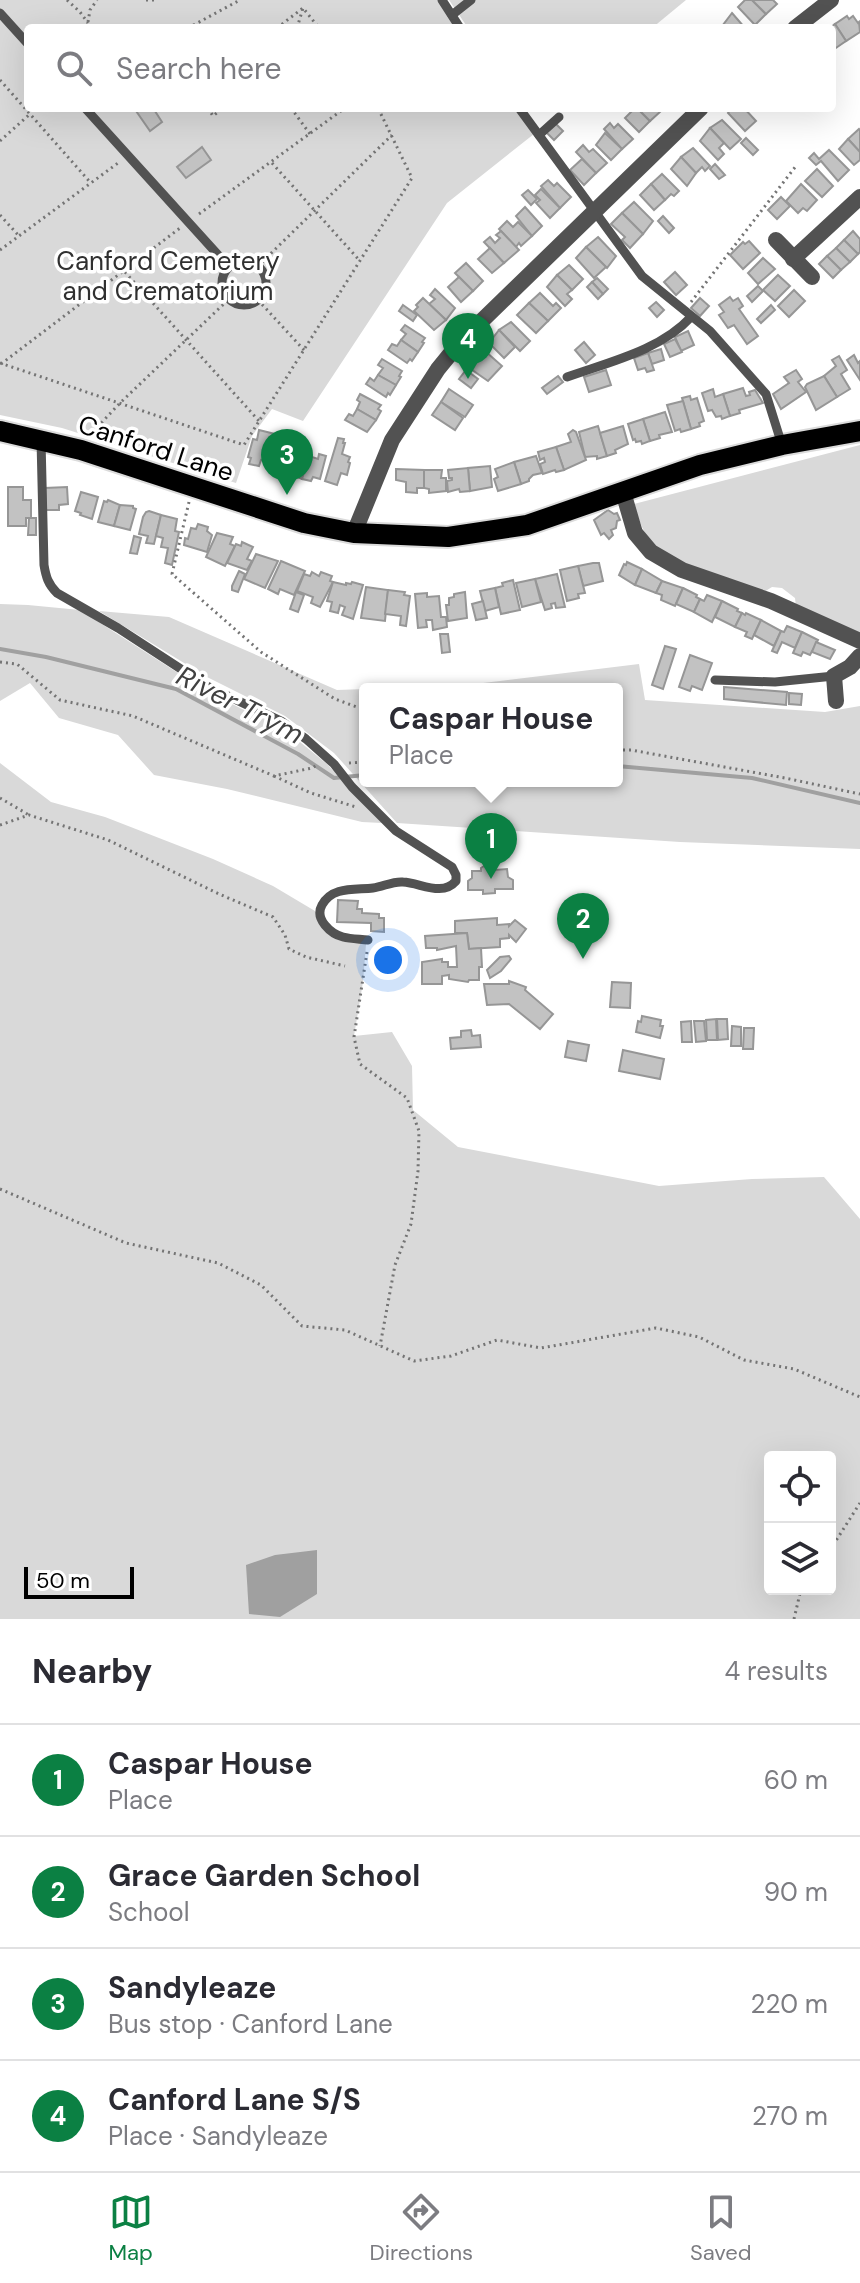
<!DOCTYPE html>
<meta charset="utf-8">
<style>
body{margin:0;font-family:"DM Sans",sans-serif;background:#f7f7f7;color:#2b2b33}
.controls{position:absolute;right:24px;bottom:24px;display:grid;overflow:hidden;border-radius:8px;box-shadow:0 8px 32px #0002}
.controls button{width:72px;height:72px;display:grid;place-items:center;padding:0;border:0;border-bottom:2px solid #e1e1e2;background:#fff;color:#2b2b33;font:40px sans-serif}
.scale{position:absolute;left:24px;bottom:20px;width:110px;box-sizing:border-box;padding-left:8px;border:4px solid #000;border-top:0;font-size:22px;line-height:28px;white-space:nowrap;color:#000;-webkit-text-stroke:6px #fff;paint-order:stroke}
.you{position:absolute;left:388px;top:960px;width:28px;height:28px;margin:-20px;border:6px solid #fff;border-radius:50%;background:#1a73e8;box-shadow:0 0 0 12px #1a73e833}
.badge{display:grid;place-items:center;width:52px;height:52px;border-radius:50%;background:#0b8043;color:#fff;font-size:26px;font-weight:700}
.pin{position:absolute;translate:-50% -66px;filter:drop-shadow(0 2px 4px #0008)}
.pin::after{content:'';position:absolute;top:42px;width:28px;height:24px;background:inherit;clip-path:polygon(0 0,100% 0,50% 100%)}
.popup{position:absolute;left:359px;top:683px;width:264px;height:104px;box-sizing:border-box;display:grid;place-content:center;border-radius:8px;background:#fff;filter:drop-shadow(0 2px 6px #0005);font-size:26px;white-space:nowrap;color:#7c7c81}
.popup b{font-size:30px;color:#2b2b33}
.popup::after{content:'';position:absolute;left:50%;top:100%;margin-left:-16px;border:16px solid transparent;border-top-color:#fff}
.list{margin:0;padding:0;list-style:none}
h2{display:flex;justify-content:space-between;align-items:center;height:104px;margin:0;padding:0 32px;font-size:34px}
h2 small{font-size:26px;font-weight:400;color:#7c7c81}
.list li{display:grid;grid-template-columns:52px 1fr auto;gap:24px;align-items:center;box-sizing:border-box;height:112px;padding:0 32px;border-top:2px solid #e1e1e2}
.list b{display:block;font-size:30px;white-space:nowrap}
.list p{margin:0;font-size:26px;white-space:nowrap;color:#7c7c81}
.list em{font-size:26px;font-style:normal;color:#7c7c81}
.icon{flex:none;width:44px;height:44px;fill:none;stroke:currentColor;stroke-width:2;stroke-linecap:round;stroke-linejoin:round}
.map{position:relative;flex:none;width:860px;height:1619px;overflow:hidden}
.search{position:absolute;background:#fff;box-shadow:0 8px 32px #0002;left:24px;right:24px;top:24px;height:88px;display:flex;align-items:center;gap:20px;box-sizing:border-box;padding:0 28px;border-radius:8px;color:#7c7c81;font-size:30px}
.sheet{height:552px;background:#fff}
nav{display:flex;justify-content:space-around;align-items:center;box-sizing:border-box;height:112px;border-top:2px solid #e1e1e2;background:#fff;font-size:22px;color:#7c7c81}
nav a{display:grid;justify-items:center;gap:4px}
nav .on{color:#0b8043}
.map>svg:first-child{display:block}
.green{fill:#d9d9d9;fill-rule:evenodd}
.water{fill:#a0a0a0}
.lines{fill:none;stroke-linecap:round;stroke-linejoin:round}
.stream{stroke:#a0a0a0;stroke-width:4}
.building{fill:#c2c2c2;stroke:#969696;stroke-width:2}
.primary-casing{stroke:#dbdbdb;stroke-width:24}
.path{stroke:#747474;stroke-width:3;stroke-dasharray:2 4;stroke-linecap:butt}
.lane{stroke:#525252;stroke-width:9}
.street{stroke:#525252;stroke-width:16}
.primary{stroke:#000;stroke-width:20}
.labels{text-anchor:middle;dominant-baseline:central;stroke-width:7;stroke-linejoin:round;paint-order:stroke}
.park-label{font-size:26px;fill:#303030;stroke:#fff}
.street-label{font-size:26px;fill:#000;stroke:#fff}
.water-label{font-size:28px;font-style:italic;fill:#414141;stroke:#fff}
</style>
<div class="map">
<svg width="860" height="1619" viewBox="0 0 860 1619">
<rect width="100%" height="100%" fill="#fff"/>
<g class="green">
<polygon points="0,0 438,0 456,28 28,28 28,108 515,108 534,134 447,203 303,421 272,409 252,436 236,483 62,428 0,415"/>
<polygon points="449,0 686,0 652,28 468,28"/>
<path d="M860,445V634L796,607L795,598L782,588L772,587L764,592C734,582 674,567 653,544C642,532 639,519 634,504Z"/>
<polygon points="0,604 28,605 80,610 203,689 242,709 278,724 327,764 382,823 362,822 227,789 154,775 118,735 59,718 30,683 0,701"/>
<polygon points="99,611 169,617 337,690 365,689 365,781 617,781 617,689 366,689 475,684 639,664 645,700 825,712 860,706 860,849 680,842 397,823 334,753 285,716 207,677"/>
<path d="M0,763L51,802L105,817L213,859L273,886L315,911C322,938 342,937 366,944L363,982L354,1036L392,1032L412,1066L413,1110L458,1147L659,1186L752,1179L824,1177L860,1219V1619H0ZM770,1457H830V1589H770Z"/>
</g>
<polygon class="water" points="317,1550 317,1594 280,1617 249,1614 246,1565 275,1555"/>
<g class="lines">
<g class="stream">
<polyline points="0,649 46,657 176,689 298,754 334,778 365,775"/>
<polyline points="617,766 752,778 860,803"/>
</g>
</g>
<g class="building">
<polygon points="745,0 752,0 766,14 755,25 738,7"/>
<polygon points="752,0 773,0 777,4 766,14"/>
<polygon points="732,13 745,28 726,28 723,25"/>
<polygon points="847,16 849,19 853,16 858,23 859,22 860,32 846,41 835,24"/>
<polygon points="835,24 846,41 833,50 832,28 830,28"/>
<polygon points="134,108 153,108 162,122 150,131"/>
<polygon points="635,108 637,108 650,121 639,132 625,118"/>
<polygon points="637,108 658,108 661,111 650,121"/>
<polygon points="732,108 744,108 756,121 745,131 728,113"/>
<polygon points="722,120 741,139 730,149 710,128"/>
<polygon points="555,123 563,131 554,140 546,132"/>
<polygon points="610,123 614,128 618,124 633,139 622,149 604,129"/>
<polygon points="710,128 724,143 719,148 724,154 718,160 700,141"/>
<polygon points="859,129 860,130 860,152 848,139"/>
<polygon points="605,133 622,149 611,160 596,145"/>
<polygon points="746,138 758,150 753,155 741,143"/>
<polygon points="848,139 860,152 860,160 854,165 839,149"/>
<polygon points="583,145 589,152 593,149 607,163 596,173 576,152"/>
<polygon points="202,147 211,160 186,178 177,167"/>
<polygon points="693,148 710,166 705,171 702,167 696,173 681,157"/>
<polygon points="829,150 849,170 838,181 821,161 816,165 809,158 814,153 819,159"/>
<polygon points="681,157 696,173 687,186 671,169"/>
<polygon points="582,159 596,173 584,185 570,170"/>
<polygon points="715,164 725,175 719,179 710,169"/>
<polygon points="817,169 833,186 822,197 805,181"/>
<polygon points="662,174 679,191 674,196 671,194 665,200 651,184"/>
<polygon points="548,180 554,186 557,183 571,197 560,208 541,186"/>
<polygon points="651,184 665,200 654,210 640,195"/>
<polygon points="801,184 817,200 807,211 803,208 798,213 786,201"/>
<polygon points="541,189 560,208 550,218 536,203 540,200 535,195"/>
<polygon points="528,190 537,199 531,205 522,195"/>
<polygon points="781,197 790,206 777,219 768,210"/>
<polygon points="634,202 653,221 643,234 622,213"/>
<polygon points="525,207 542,226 532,236 516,216"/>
<polygon points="622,213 643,234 630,248 622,240 625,237 611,224"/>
<polygon points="663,216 674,228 669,233 658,221"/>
<polygon points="507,221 513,227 518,222 532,236 521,246 519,243 516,247 499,229"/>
<polygon points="501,231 519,250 504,263 484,242 490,237 495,243 500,238 496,235"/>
<polygon points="853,231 860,239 860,252 858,254 844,240"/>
<polygon points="598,237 616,256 607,268 586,247"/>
<polygon points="844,240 858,254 850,262 836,248"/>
<polygon points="749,241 760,253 743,269 730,255 743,242 745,244"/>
<polygon points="586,247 606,267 594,278 576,258"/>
<polygon points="490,248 504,263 492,273 478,259"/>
<polygon points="836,248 850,262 841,270 827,256"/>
<polygon points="827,256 841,270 833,278 819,264"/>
<polygon points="763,258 775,269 758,284 748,273"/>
<polygon points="466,263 483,281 473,291 455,273"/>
<polygon points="569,265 583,279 572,290 557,275"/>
<polygon points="675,272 687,285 676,295 664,282"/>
<polygon points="557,275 572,290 567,294 572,299 565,306 547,287"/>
<polygon points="778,275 790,286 775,301 763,290"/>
<polygon points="459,277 473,291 461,302 448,287"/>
<polygon points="597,278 608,289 603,294 592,282"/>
<polygon points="592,282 603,294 598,299 587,287"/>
<polygon points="758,286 763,291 752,302 747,296"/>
<polygon points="435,289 455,308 446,320 429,304 435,299 430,295"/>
<polygon points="794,290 805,301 789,317 778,306"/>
<polygon points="540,293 553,306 556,303 561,308 548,321 529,303"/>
<polygon points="730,297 733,301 738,298 743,306 739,309 758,336 747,344 734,325 728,328 719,315 724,312 719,305"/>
<polygon points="423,298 446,320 434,330 414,311 418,307 416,305"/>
<polygon points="700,298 709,306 700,316 691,308"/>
<polygon points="656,302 664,310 657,317 649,308"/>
<polygon points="529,303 548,321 536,333 517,315"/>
<polygon points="403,305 417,315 413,321 399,311"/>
<polygon points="771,305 775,310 761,323 757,319"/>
<polygon points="511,322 530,341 520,351 499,330"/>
<polygon points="405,325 425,338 422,342 424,343 418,352 401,340 406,334 401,330"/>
<polygon points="499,330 515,347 504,358 489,343"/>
<polygon points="688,331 694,345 681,351 675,337"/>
<polygon points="675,339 682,352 670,357 664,344"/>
<polygon points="401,340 418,352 412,361 410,359 407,363 388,350 392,344 397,346"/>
<polygon points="584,342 595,355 586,363 575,350"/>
<polygon points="661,349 664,360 652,364 648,353"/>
<polygon points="485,351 502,366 488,381 468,367 472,363 470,360 477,352 481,356"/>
<polygon points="648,353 654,370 647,372 645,368 638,370 634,358"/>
<polygon points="854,355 858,363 860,361 860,380 847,360"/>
<polygon points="839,356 847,370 841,374 850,389 837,397 824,376 836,366 832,360"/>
<polygon points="382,359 402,371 399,376 401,377 396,385 378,375 383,368 378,365"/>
<polygon points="466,370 478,379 471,388 459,379"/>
<polygon points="606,370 611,385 589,392 584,377"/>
<polygon points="796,370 802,379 798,382 806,392 781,409 773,394 789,383 784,377"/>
<polygon points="378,375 396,385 390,395 388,393 386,397 366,384 370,378 374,381"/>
<polygon points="558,376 563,382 547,394 542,388"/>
<polygon points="824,376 837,397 816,410 805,387 807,384"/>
<polygon points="743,388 746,396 750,395 749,392 755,390 763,403 739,410 740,413 730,416 723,394"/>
<polygon points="449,389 473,405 465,417 441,402"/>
<polygon points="713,389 715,397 723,394 730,416 722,419 721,416 716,417 712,410 708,411 702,393"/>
<polygon points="360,394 381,405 378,409 381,411 376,420 357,409 360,402 357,400"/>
<polygon points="690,396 691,400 697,398 704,421 699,423 700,426 691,429 682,398"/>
<polygon points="683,401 691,429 681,432 680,429 675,431 667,405"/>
<polygon points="441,402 463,418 455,430 432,415"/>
<polygon points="357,409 376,420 367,432 345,420 349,414 353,416"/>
<polygon points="665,412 672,432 659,435 660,438 650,441 643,419"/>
<polygon points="643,419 650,441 642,444 641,441 636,442 635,439 633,440 628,424"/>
<polygon points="598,426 607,456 597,459 597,456 585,457 579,432"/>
<polygon points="623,426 628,444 615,450 616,453 607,456 600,433"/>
<polygon points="259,430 283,436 280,446 283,447 279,465 261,460 259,466 249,464 251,458 248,457 253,439 257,440"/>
<polygon points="573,430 576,432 586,460 564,470 556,447 571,442 568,434"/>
<polygon points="338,438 344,439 343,443 345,443 342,454 350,457 348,462 350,463 347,475 341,473 337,485 325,481"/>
<polygon points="302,447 311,449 302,479 292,475 293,470 286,468 290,451 292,452 293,449 301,451"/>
<polygon points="556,447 564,470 556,472 555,470 543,474 540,464 545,462 544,458 540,460 538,452"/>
<polygon points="319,454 326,456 320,479 313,477 311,481 302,479 309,456 318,459"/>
<polygon points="536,456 542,473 533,475 529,479 529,481 521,484 514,462"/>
<polygon points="514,462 521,484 498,491 494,479 498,477 495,469"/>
<polygon points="490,466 492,487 470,491 468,468"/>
<polygon points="468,468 470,491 460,492 459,489 448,492 447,481 452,480 452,478 449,478 448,470"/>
<polygon points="396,469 424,470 424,488 417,488 417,493 406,492 406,482 396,480"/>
<polygon points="424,470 442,470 441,478 446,478 446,491 429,493 429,489 424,488"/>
<polygon points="8,487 23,487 23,500 31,500 31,518 26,518 26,526 8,526"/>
<polygon points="67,487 68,504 59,505 59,510 46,510 45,488"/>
<polygon points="81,492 98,497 92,519 80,515 81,513 75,511"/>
<polygon points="108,500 120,505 114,526 98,522 104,501 107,502"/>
<polygon points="120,505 133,506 133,508 136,509 130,530 114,526"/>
<polygon points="608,510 614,514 617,513 620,520 617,521 616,528 611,530 613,535 609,539 604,533 601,535 594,520"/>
<polygon points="149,511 161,515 154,544 146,543 148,536 139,534 143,517 146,512"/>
<polygon points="161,515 177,519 175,531 179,532 172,565 165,563 168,548 161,547 163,538 156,536"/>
<polygon points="29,518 36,518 36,535 28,535"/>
<polygon points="198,524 208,527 207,531 212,535 207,552 184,545 185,538 188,539 191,528 196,529"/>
<polygon points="217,533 233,537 230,544 235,546 225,566 206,557"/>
<polygon points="134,536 141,538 137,554 130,553"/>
<polygon points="242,542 253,547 247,559 252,561 247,570 227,563 236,544 241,546"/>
<polygon points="256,554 278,561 265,588 244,579"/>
<polygon points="281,561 305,571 294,595 280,589 278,594 268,589"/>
<polygon points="627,562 642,569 635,585 619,575 624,564 626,565"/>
<polygon points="593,563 599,563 603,581 583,586 578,566"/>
<polygon points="578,566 585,593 578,594 579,598 567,601 560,570"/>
<polygon points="642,569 662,581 656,593 635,585"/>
<polygon points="239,571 245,574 238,592 232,590 232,586"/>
<polygon points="312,572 319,576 321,572 332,576 330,581 333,582 320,607 311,603 313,597 297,591 304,574 310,576"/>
<polygon points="557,574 565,607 556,608 555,603 551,604 552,608 545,610 535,579"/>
<polygon points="535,579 541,602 522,607 516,583"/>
<polygon points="513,580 520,610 501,614 495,588 503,586 502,583"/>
<polygon points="662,581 683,588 675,606 661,600 662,595 656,593"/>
<polygon points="333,582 346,585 346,583 351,584 352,582 363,585 353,619 342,615 345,607 340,605 338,613 330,611 332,602 327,601"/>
<polygon points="366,587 388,590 385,621 361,618"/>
<polygon points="495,588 499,607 485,611 480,591"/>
<polygon points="683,588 697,595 696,597 700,599 694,612 676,604"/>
<polygon points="388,590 405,592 404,595 410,596 406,626 400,625 401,616 385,614"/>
<polygon points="296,592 304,595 298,612 290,609"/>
<polygon points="465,592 467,618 448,621 446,605 449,605 449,598 454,597 454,594"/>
<polygon points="427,593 427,597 439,596 441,617 446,617 447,627 433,630 432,620 426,620 427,627 418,628 415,594"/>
<polygon points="707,595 722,601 712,622 694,612 700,599 704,601"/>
<polygon points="483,601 487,618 476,620 472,604"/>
<polygon points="722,601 738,609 737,611 742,613 735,627 715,617"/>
<polygon points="742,613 745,615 746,613 761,620 752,639 745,636 747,632 735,627"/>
<polygon points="761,620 781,631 774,646 754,635"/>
<polygon points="787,626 802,632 795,648 782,642 777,653 772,651 781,631 784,632"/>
<polygon points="802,632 818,640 810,655 803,652 801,656 793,653"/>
<polygon points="440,634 448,634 450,652 442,653"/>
<polygon points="816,642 835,650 830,659 812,652"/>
<polygon points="665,646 676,649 663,689 652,685"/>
<polygon points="690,655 712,663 702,690 692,686 690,691 679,687"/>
<polygon points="724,687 787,692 786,705 724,699"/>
<polygon points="789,693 802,694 801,705 789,704"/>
<polygon points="484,866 495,870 507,869 508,877 513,880 513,889 495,889 495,893 483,894 483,890 468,890 468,881 472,878 472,871 481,871 481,868"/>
<polygon points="338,900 358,901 357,909 362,909 362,913 379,914 379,918 384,918 384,932 371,931 371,923 337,922"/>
<polygon points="497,918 497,925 509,924 509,926 515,920 526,929 516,942 509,935 509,938 500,939 500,947 469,949 467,933 455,933 455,921"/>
<polygon points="467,933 469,949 481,948 482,967 479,967 479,980 469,980 468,982 449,979 449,975 442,976 442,984 422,984 422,962 442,959 442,962 448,962 448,967 457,967 456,946 437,950 437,948 426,948 425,936"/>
<polygon points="509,956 511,959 501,971 490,978 487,970 500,957"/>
<polygon points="509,981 526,987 525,990 553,1014 540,1029 509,1004 487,1005 484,984 509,984"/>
<polygon points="612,982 631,983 630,1008 610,1007"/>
<polygon points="642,1016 661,1020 660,1026 663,1026 660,1038 636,1032 638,1021 641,1022"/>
<polygon points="716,1019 717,1040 707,1040 706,1020"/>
<polygon points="717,1019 727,1019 728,1039 718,1040"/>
<polygon points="691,1021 692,1042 682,1042 681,1022"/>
<polygon points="694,1021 704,1021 706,1041 696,1042"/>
<polygon points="732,1026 741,1027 741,1046 731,1046"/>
<polygon points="744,1028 754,1028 753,1049 743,1049"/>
<polygon points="471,1030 472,1036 480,1035 481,1047 451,1049 450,1038 461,1037 461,1031"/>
<polygon points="568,1041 589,1045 586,1061 565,1057"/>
<polygon points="623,1050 664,1059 660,1079 619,1071"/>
</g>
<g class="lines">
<g class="primary-casing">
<polyline id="primary" points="0,431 81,450 304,523 354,533 448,537 527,525 700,465 782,445 860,431"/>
</g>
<g class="path">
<polyline points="67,0 80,12 88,23"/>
<polyline points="146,0 157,0"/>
<polyline points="87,28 90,10 97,0"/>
<polyline points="188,28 240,0"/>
<polyline points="277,28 303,8 319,28"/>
<polyline points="297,28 303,8"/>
<polyline points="0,80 90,182"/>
<polyline points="208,108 213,116 223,108"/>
<polyline points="291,108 310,134"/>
<polyline points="0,141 30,114"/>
<polyline points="272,163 360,261"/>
<polyline points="199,214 345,108"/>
<polyline points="0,215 19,236"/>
<polyline points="0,250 118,163"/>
<polyline points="258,266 392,135"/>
<polyline points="125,272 259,421"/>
<polyline points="258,300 304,350"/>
<polyline points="691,302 796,166"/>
<polyline points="0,363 244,445 412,178 378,108"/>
<polyline points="1,364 180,228"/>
<polyline points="89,436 120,403 229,299"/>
<polyline points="189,502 172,574 261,652 335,699 365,710"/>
<polyline points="0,662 17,664 60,700 133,716 274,776 312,768 317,765"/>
<polyline points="617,750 631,750 785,778 860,794"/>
<polyline points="349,763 365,762"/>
<polyline points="274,776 311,793 356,807"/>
<polyline points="0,798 29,815"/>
<polyline points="0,825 29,815 108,840 219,894 273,917 285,935 289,949 306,957 345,966"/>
<polyline points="367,952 354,1037 360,1064 407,1098 419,1131 418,1171 411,1224 395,1265 380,1346"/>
<polyline points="0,1189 126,1243 218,1263 261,1285 302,1326 345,1330 414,1361 451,1356 497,1340 541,1348 656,1328 699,1337 744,1360 794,1369 860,1397"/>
<polyline points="830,1550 860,1503"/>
<polyline points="794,1619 801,1589"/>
</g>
<g class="lane">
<polyline points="442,0 460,28"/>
<polyline points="0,13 28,44"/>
<polyline points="452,15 471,0"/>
<polyline points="85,108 229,267"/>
<polyline points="519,108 642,276 710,331 766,394 782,445"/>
<polyline points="539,135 559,117"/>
<circle cx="244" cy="283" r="22"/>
<path d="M567,377C609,362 661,350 691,317"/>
<path d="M41,440L44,565C46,577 48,584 57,593L118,628L207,686L281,721L306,739L334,764L352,787L396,831L452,867L456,875V881C442,897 421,883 403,882C392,881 383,887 373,888C355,890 332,886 322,905C314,919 331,934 343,937C351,939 360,939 368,940"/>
<polyline points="715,680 775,682 834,676"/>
</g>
<g class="street">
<polyline points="795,28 831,0"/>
<polyline points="776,240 812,277"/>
<polyline points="793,259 860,197"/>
<polyline points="623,492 635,533 651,552 682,570 771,601 860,641"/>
<polyline points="354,533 392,440 438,369 460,342 701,108"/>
<polyline points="836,701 834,676 850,667 860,656"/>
</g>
<use href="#primary" class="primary"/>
</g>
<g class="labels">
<g class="park-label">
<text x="168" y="261">Canford Cemetery<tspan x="168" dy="30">and Crematorium</tspan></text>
</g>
<g class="street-label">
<text transform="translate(156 448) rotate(18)">Canford Lane</text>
</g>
<g class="water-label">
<text transform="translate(240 705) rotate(27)">River Trym</text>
</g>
</g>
</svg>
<div class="controls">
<button><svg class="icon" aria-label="locate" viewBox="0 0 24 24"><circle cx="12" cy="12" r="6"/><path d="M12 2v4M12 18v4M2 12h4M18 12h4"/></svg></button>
<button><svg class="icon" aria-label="layers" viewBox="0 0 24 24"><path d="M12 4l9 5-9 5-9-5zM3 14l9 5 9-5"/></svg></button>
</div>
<div class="scale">50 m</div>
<div class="you"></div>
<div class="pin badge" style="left:491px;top:879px">1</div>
<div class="popup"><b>Caspar House</b>Place</div>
<div class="pin badge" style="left:583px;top:959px">2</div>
<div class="pin badge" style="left:287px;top:495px">3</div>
<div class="pin badge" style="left:468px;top:379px">4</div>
<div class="search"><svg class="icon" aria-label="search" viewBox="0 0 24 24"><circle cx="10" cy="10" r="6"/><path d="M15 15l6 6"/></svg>Search here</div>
</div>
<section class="sheet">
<h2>Nearby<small>4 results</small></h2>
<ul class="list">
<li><span class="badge">1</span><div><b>Caspar House</b><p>Place</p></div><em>60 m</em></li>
<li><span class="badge">2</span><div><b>Grace Garden School</b><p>School</p></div><em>90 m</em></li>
<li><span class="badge">3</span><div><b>Sandyleaze</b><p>Bus stop · Canford Lane</p></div><em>220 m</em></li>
<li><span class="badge">4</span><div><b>Canford Lane S/S</b><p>Place · Sandyleaze</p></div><em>270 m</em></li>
</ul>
</section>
<nav>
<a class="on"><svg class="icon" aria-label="map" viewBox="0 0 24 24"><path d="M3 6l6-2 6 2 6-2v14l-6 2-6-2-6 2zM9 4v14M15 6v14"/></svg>Map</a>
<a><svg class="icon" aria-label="directions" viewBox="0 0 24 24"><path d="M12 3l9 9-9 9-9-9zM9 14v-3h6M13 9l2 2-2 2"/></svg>Directions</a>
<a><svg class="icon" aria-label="saved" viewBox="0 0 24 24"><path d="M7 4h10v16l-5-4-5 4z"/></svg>Saved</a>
</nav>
